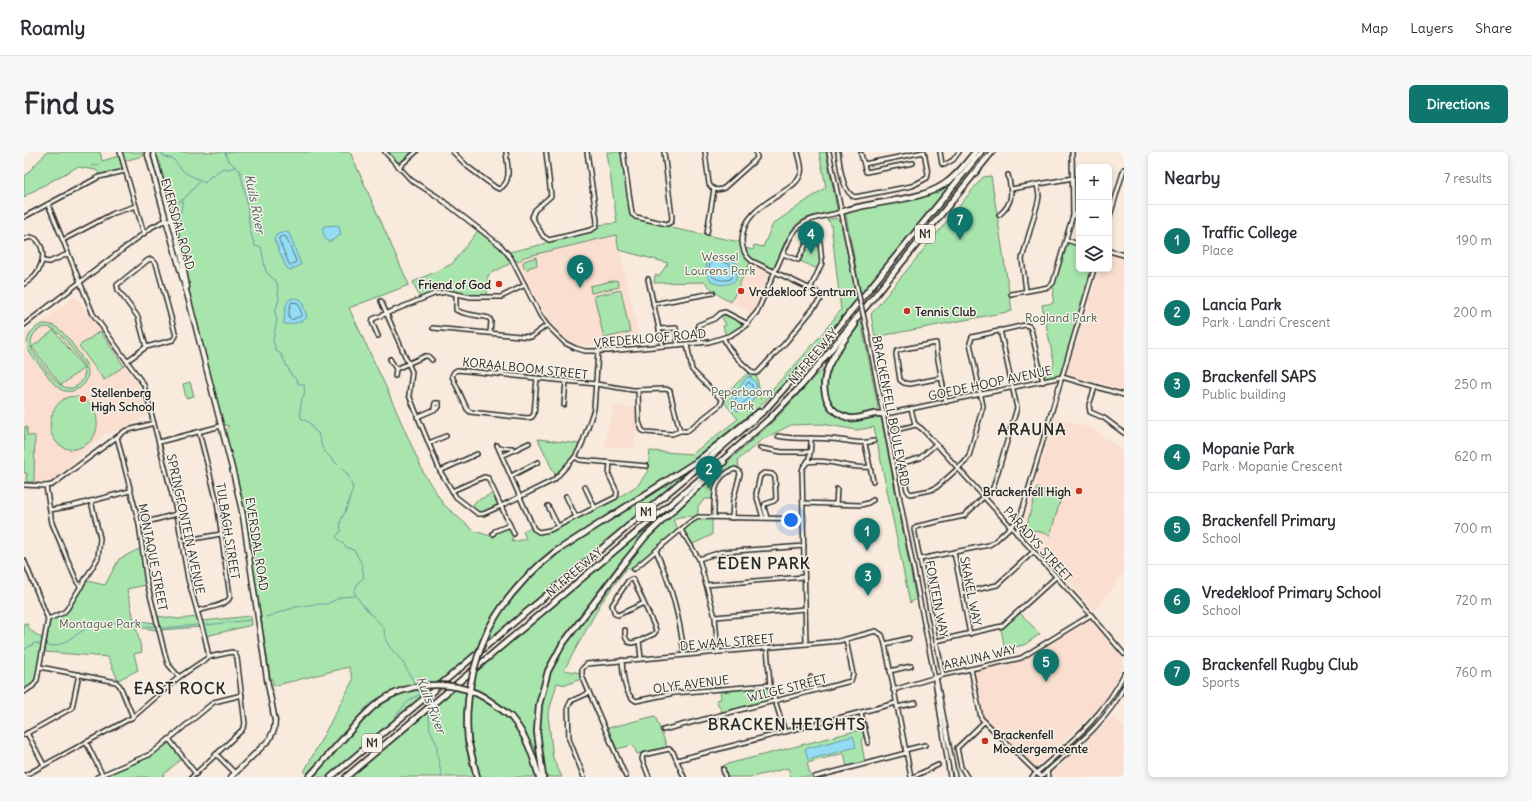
<!DOCTYPE html>
<meta charset="utf-8">
<style>
body{margin:0;font-family:Delius,sans-serif;background:#f7f7f7;color:#2b2b33}
.controls{position:absolute;right:12px;top:12px;display:grid;overflow:hidden;border-radius:6px;box-shadow:0 2px 6px #0003}
.controls button{width:36px;height:36px;display:grid;place-items:center;padding:0;border:0;border-bottom:1px solid #e1e1e2;background:#fff;color:#2b2b33;font:20px sans-serif}
.you{position:absolute;left:767px;top:368px;width:14px;height:14px;margin:-10px;border:3px solid #fff;border-radius:50%;background:#1a73e8;box-shadow:0 0 0 6px #1a73e833}
.badge{display:grid;place-items:center;width:26px;height:26px;border-radius:50%;background:#0f766e;color:#fff;font-size:13px;font-weight:700}
.pin{position:absolute;translate:-50% -33px;filter:drop-shadow(0 1px 2px #0008)}
.pin::after{content:'';position:absolute;top:21px;width:14px;height:12px;background:inherit;clip-path:polygon(0 0,100% 0,50% 100%)}
.list{margin:0;padding:0;list-style:none}
h2{display:flex;justify-content:space-between;align-items:center;height:52px;margin:0;padding:0 16px;font-size:17px}
h2 small{font-size:13px;font-weight:400;color:#7c7c81}
.list li{display:grid;grid-template-columns:26px 1fr auto;gap:12px;align-items:center;box-sizing:border-box;height:72px;padding:0 16px;border-top:1px solid #e1e1e2}
.list b{display:block;font-size:15px;white-space:nowrap}
.list p{margin:0;font-size:13px;white-space:nowrap;color:#7c7c81}
.list em{font-size:13px;font-style:normal;color:#7c7c81}
.icon{flex:none;width:22px;height:22px;fill:none;stroke:currentColor;stroke-width:2;stroke-linecap:round;stroke-linejoin:round}
.map{position:relative;flex:none;width:1100px;height:625px;overflow:hidden;border-radius:6px}
header{display:flex;align-items:center;gap:24px;box-sizing:border-box;height:56px;padding:0 20px;background:#fff;border-bottom:1px solid #e1e1e2}
header strong{font-size:19px}
nav{display:flex;gap:22px;margin-inline-start:auto;font-size:14px}
.intro{display:flex;align-items:center;justify-content:space-between;box-sizing:border-box;height:96px;padding:0 24px}
h1{margin:0;font-size:28px}
.button{padding:10px 18px;border-radius:6px;background:#0f766e;color:#fff;font-size:14px;font-weight:700}
main{display:flex;gap:24px;padding:0 24px}
aside{flex:1;background:#fff;border-radius:6px;box-shadow:0 2px 6px #0003}
.map>svg:first-child{display:block}
.built{fill:#fadfd0}
.green{fill:#a8e5ac;stroke:#6a886c;fill-rule:evenodd}
.water{fill:#92ddf3;stroke:#6996a3}
.lines{fill:none;stroke-linecap:round;stroke-linejoin:round}
.shore{stroke:#54727b;stroke-width:1}
.stream{stroke:#6996a3;stroke-width:1}
.minor-casing{stroke:#2b2b2b;stroke-width:6}
.major-casing{stroke:#2b2b2b;stroke-width:7}
.highway-casing{stroke:#2b2b2b;stroke-width:8}
.minor{stroke:#f7f3e8;stroke-width:3}
.major{stroke:#f7f3e8;stroke-width:4}
.highway{stroke:#f7f3e8;stroke-width:4.5}
.minor-bridge-casing{stroke:#2b2b2b;stroke-width:6;stroke-linecap:butt}
.highway-bridge-casing{stroke:#2b2b2b;stroke-width:8;stroke-linecap:butt}
.minor-bridge{stroke:#f7f3e8;stroke-width:3}
.highway-bridge{stroke:#f7f3e8;stroke-width:4.5}
.poi-dot{fill:#c8321e;stroke:#f7f3e8;stroke-width:1.5}
.labels{text-anchor:middle;dominant-baseline:central;stroke-width:3;stroke-linejoin:round;paint-order:stroke}
.shield{fill:#f7f3e8;stroke:#686764;stroke-width:1}
.shield-label{font-size:11px;font-weight:bold;fill:#2b2b2b}
.street-label{font-size:12px;fill:#2b2b2b;stroke:#f7f3e8}
.park-label{font-size:12px;fill:#4a5a4b;stroke:#f7f3e8}
.poi-label{font-size:12px;font-weight:bold;fill:#2b2b2b;stroke:#f7f3e8;text-anchor:start}
.water-label{font-size:13px;font-style:italic;fill:#45585d;stroke:#f7f3e8}
.district-label{font-size:16px;font-weight:bold;letter-spacing:1px;fill:#2b2b2b;stroke:#f7f3e8}
</style>
<header>
<strong>Roamly</strong>
<nav><a>Map</a><a>Layers</a><a>Share</a></nav>
</header>
<div class="intro"><h1>Find us</h1><a class="button">Directions</a></div>
<main>
<div class="map">
<svg width="1100" height="625" viewBox="0 0 1100 625">
<rect width="100%" height="100%" fill="#f8eadd"/>
<filter id="ink" filterUnits="userSpaceOnUse"><feTurbulence type="fractalNoise" baseFrequency=".025" numOctaves="2"/><feDisplacementMap in="SourceGraphic" scale="8" xChannelSelector="R" yChannelSelector="G"/><feConvolveMatrix kernelMatrix="1 2 1 2 8 2 1 2 1" color-interpolation-filters="sRGB"/></filter>
<g filter="url(#ink)">
<g class="built">
<polygon points="592,83 617,191 580,194 557,193 545,188 539,183 525,169 494,110 499,105"/>
<polygon points="1085,102 1100,107 1100,238 1045,222 1044,218 1076,117 1085,117"/>
<polygon points="725,111 742,120 744,123 729,160 707,150"/>
<polygon points="50,145 52,145 113,230 123,261 122,265 85,282 82,281 27,330 0,330 0,180 6,179"/>
<polygon points="591,253 613,256 615,282 611,281 610,297 580,294"/>
<polygon points="1031,265 1069,277 1100,300 1100,420 1073,457 1070,458 999,380 998,377"/>
<polygon points="1066,468 1099,507 1099,514 1085,542 1074,557 1013,614 1010,614 960,563 950,519 998,509"/>
<polygon points="1089,564 1100,576 1100,625 1025,625"/>
</g>
<g class="green">
<polygon points="23,0 76,0 78,9 95,4 98,16 96,19 76,23 72,18 53,15 4,42 0,46 0,25"/>
<polygon points="97,0 118,0 119,4 100,9"/>
<path d="M131,0H326L385,133L325,156L361,233L400,322L420,353L450,379L470,385L472,380L483,376H485L489,384L488,390L502,387L499,379L508,375L513,381L527,379L592,347L614,333L624,319L626,299L668,302L714,267L699,249L698,245L725,220L726,221L725,224L727,225L729,223L733,225L737,248C766,220 792,190 817,158L807,72L803,68L812,66L817,71L833,148L769,223L720,269L672,307L540,391L517,408L495,429L476,453L465,471L452,499L415,530L397,531L379,535L353,549L340,559L283,622L280,620L329,528L325,515L249,534V530L246,524L220,355L202,281V278L205,274L200,273L196,261L167,149L157,92Z"/>
<polygon points="364,0 388,0 376,10 372,9"/>
<polygon points="583,0 598,0 606,61 608,65 612,67 645,73 647,76 716,90 719,101 726,110 707,150 697,145 680,130 630,131 631,123 635,124 644,111 595,98 592,83 500,105 494,110 490,107 485,100 520,92 523,89 568,79 574,73 593,71"/>
<path d="M795,0H802L813,57L811,59C802,61 791,62 783,66C764,74 758,97 751,114L749,116C737,114 726,107 721,96L729,98L730,93L739,95L749,72L802,35Z"/>
<polygon points="934,23 837,143 822,63 823,60 896,44"/>
<polygon points="967,24 988,159 851,185 847,162 959,25"/>
<path d="M454,79L476,96L487,111L464,123L463,144C437,144 422,135 396,146L389,130L428,112Z"/>
<polygon points="789,87 794,90 797,110 794,117 776,109 785,89"/>
<path d="M1044,91L1055,93V117H1068L1038,221C1035,225 1024,228 1019,225V223L1027,221L1030,210L1018,153L1029,151L1030,137L1028,135Z"/>
<polygon points="512,105 513,113 504,116 504,118 500,116 499,112 500,109"/>
<polygon points="593,128 595,135 567,141 566,134"/>
<polygon points="597,138 606,180 580,186 570,144"/>
<polygon points="698,162 718,170 719,173 702,184 699,174 702,173 697,163"/>
<polygon points="837,169 854,255 851,260 831,265 817,261 808,255 802,238 803,222 809,209"/>
<path d="M19,172C38,170 51,197 61,210C65,217 65,224 61,231C58,235 53,238 48,239C33,242 26,226 18,216C14,211 8,205 5,199C0,187 7,176 19,172ZM22,175C37,176 50,201 59,212C65,225 53,242 38,234C31,231 13,205 8,198C5,186 10,177 22,175Z"/>
<polygon points="30,178 60,216 37,233 8,195"/>
<polygon points="76,179 100,214 80,228 55,194"/>
<path d="M801,215L803,216L799,237L810,260L836,268L855,263L857,266L892,447L886,451L850,275L833,278L798,272L767,273L739,287L714,308L715,317C704,315 692,327 689,338C688,341 689,344 689,347H681L674,354V363L669,366L667,364L654,365L649,369L655,377L606,418L603,415L577,451L540,518L557,521L559,526L542,533L533,531L524,563L529,606L538,625H521C516,590 513,564 523,529C531,502 550,480 567,458C587,431 606,404 629,380C666,342 706,309 745,273C765,255 781,232 801,215Z"/>
<polygon points="166,230 170,244 162,246 159,232"/>
<path d="M44,245C74,239 85,285 57,295C51,298 44,298 39,295C18,285 25,252 44,245Z"/>
<polygon points="0,275 3,275 3,283 11,284 10,330 2,330 3,321 0,321"/>
<polygon points="514,287 556,292 551,301 532,325"/>
<path d="M672,312L673,313L460,492C486,431 525,406 580,371C611,352 642,333 672,312Z"/>
<polygon points="1013,336 1038,343 1026,383 1002,376"/>
<path d="M470,341L474,351L473,354C461,359 458,364 447,355L452,349Z"/>
<path d="M633,367L635,369L529,506L514,552L515,612H514C503,575 484,552 447,536L451,520Z"/>
<polygon points="673,367 688,367 688,383 669,392 660,378"/>
<polygon points="117,396 122,433 103,437 110,468 131,471 133,478 112,475 118,500 110,502 114,518 94,528 84,505 21,500 26,469 44,459 63,429 81,433 95,407"/>
<polygon points="996,461 1016,482 1000,493 981,497 977,477"/>
<polygon points="133,464 154,467 173,465 176,475 136,478"/>
<polygon points="227,464 228,473 182,484 178,469"/>
<polygon points="0,471 3,472 6,478 19,487 12,526 8,532 0,538"/>
<path d="M410,535L303,625H288C299,612 311,599 323,586C336,571 348,556 365,547C380,539 394,537 410,535Z"/>
<polygon points="743,535 746,536 748,545 747,548 698,560 692,548 697,547 696,539"/>
<path d="M431,538L442,540C438,569 440,597 450,625H326Z"/>
<path d="M447,541C471,551 492,568 503,592C507,603 510,614 513,625H455L445,588L444,572Z"/>
<polygon points="631,564 643,595 613,602 609,593 593,597 584,576"/>
<polygon points="839,577 841,584 837,588 841,611 823,615 820,601 783,611 787,625 767,625 764,616 728,625 703,625 700,613"/>
<polygon points="143,591 147,592 158,606 139,623 140,625 76,625 126,604"/>
</g>
<g class="water">
<path d="M313,73L315,74L317,83L305,90C300,87 298,80 299,75L301,74Z"/>
<polygon points="260,80 265,81 277,113 266,118 262,115 250,87 252,83"/>
<path d="M694,104L707,108L714,112L712,128C696,141 671,125 687,105Z"/>
<path d="M273,146L276,147L278,149L283,165C278,170 267,173 260,172C260,167 261,149 266,147C266,147 272,146 273,146Z"/>
<path d="M723,225H726C742,235 727,257 713,259L706,251V248Z"/>
<polygon points="829,584 832,595 784,608 781,597"/>
</g>
<g class="lines">
<g class="shore">
<polygon points="260,84 262,85 272,109 271,111 267,113 265,112 255,88 255,86"/>
<path d="M694,108L705,112L709,115L710,120L707,127C685,133 677,111 694,108Z"/>
<polygon points="268,150 274,151 278,163 277,164 267,168 265,166 265,159"/>
<path d="M725,230C735,238 722,251 714,254L711,248Z"/>
</g>
<g class="stream">
<polyline points="136,0 141,5 149,7 160,20 181,31 186,24 190,24 193,20 199,16 204,17 211,15"/>
<path d="M201,0L203,7L216,19L222,44L226,79L231,94L237,95L242,120L253,130L255,147L251,160L253,168L249,188L252,199L257,202L268,224L273,228L274,232H280C280,237 282,242 278,246L276,260L277,266L286,271L289,277L294,281L299,298L324,323L329,336L323,355L316,371L317,379L312,385L322,395L331,399L338,413L340,425L334,431L330,440C338,454 348,464 360,475C360,493 367,495 377,508C383,517 387,525 392,534"/>
<polyline points="68,14 76,12"/>
<polyline points="148,54 161,46 175,30"/>
<polyline points="153,69 155,68 159,49"/>
<polyline points="242,465 272,455 291,452 303,452 317,445 331,444"/>
<polyline points="182,473 227,468"/>
<polyline points="138,476 174,473"/>
<path d="M24,494C41,496 55,477 71,473C90,468 112,472 130,475"/>
<polyline points="0,498 11,491 15,492"/>
<polyline points="393,536 398,546"/>
<polyline points="399,549 401,556"/>
<polyline points="403,559 405,566 406,577 413,593 413,601 418,625"/>
<path d="M371,565C377,557 386,544 397,543"/>
<polyline points="302,625 368,569"/>
</g>
<g class="minor-casing">
<g id="minor">
<polyline points="96,0 119,78 121,81"/>
<path d="M361,0L387,28L414,45L477,94L487,106L516,163L523,173L541,191L551,196L561,199H584L685,190L707,183L721,174L733,160L765,88C777,64 794,67 817,60"/>
<path d="M429,0L444,15L471,35L475,37C489,30 483,12 482,0"/>
<polyline points="522,0 527,44 511,58 508,65 519,84 525,88 567,78 572,75 573,69 563,0"/>
<polyline points="599,0 608,62 612,65 643,72 647,70 648,66 640,0"/>
<path d="M681,0L685,32C688,38 694,39 700,36L729,10L733,6L732,0"/>
<polyline points="805,0 833,136"/>
<path d="M814,0C816,13 818,41 831,45L888,34L903,26L904,22L900,0"/>
<polyline points="916,0 918,12 920,13 929,8 935,0"/>
<polyline points="837,2 842,20 889,11"/>
<polyline points="840,12 900,0"/>
<polyline points="375,15 392,0"/>
<polyline points="987,37 1049,26"/>
<polyline points="24,52 69,162 120,233 153,362 164,427 181,486 185,505"/>
<path d="M975,63C990,51 988,40 984,23"/>
<polyline points="0,65 75,25 101,19"/>
<polyline points="1085,67 1100,17"/>
<polyline points="683,81 690,37"/>
<path d="M0,87L7,85L12,87C26,102 16,123 0,132"/>
<polyline points="39,88 90,61 112,54"/>
<polyline points="1042,88 1055,92"/>
<polyline points="1085,99 1100,103"/>
<path d="M759,102L774,108L785,87C789,85 794,85 796,90L798,111L786,137"/>
<polyline points="19,109 25,110 44,102"/>
<polyline points="624,127 639,195"/>
<polyline points="1002,139 998,107 1014,50 1015,44 1013,32"/>
<path d="M432,142V158C440,163 455,163 465,166L467,169L466,181"/>
<polyline points="987,142 1025,135 1029,131 1049,63 1048,0"/>
<polyline points="357,149 388,220 385,243 416,319 432,345 454,362 459,362 477,354 530,328 551,305 558,292 570,257 574,200"/>
<polyline points="629,152 689,141"/>
<polyline points="0,173 128,75 138,70 148,67"/>
<polyline points="409,176 507,185 523,173"/>
<polyline points="635,177 652,176 654,193"/>
<polyline points="843,179 910,522 926,625"/>
<polyline points="354,184 348,170 349,167 410,142 423,140 447,145 477,145 501,133"/>
<path d="M700,187C706,201 717,210 729,221H733L762,190L796,148V143L793,140L728,109C721,104 718,97 718,88C719,50 773,42 777,21C779,15 775,6 774,0"/>
<polyline points="676,191 674,173 690,167 697,161 701,160 724,172"/>
<polyline points="366,207 372,217 401,204 404,204 408,208"/>
<polyline points="103,209 122,195 114,165 94,138 93,133 124,108 127,107 132,111 152,184 149,188 122,195"/>
<polyline points="371,224 372,217"/>
<polyline points="513,226 510,262 508,265 504,266 446,260 443,257 428,224 430,220 433,218 572,232 609,238 642,237 646,239 647,244 656,279 663,279 696,253 698,249 697,247 668,218 663,192"/>
<polyline points="917,226 886,232 880,231 876,228 872,202 873,199 879,197 912,191 913,202 922,250"/>
<polyline points="1071,235 1065,253 1066,260 1080,266 1100,281"/>
<polyline points="614,238 615,270 618,278 621,280 648,282 656,279"/>
<polyline points="540,253 542,229"/>
<polyline points="887,257 891,272 898,277 912,292 1067,463 1100,502"/>
<polyline points="858,262 862,262 1038,225 1100,243"/>
<polyline points="393,265 414,256 415,255 415,251 411,251 410,257"/>
<polyline points="867,279 892,273"/>
<path d="M754,284C772,288 790,285 807,287C823,288 835,293 850,289"/>
<polyline points="93,285 115,372 123,431 141,502 144,512 155,525"/>
<polyline points="135,290 197,274"/>
<polyline points="405,291 422,284"/>
<polyline points="841,292 849,329"/>
<polyline points="912,292 896,306 882,310 878,313 883,338 886,342 907,338 913,335 941,310 945,304 959,254 946,191 948,185 1001,173 1005,174 1007,177 1019,230"/>
<polyline points="473,293 510,377 515,380 526,378 592,345 593,340 585,323 586,311"/>
<polyline points="736,296 758,300 786,300"/>
<polyline points="476,299 476,296 488,296 488,299"/>
<polyline points="478,304 505,291"/>
<polyline points="551,305 556,308 623,314"/>
<path d="M783,310C806,306 825,318 846,315"/>
<polyline points="416,319 453,302"/>
<polyline points="487,324 514,310"/>
<polyline points="0,333 22,334 28,333 101,279 130,271"/>
<polyline points="22,334 28,371 53,430 57,435"/>
<polyline points="561,335 571,356"/>
<polyline points="428,339 460,325 464,326 490,382"/>
<polyline points="542,344 552,365"/>
<polyline points="779,351 837,353 844,351 849,348"/>
<polyline points="812,352 813,337"/>
<polyline points="524,354 534,374"/>
<polyline points="26,358 48,354 106,339"/>
<path d="M690,365C690,346 688,324 711,317L715,319L716,322L709,349L708,366"/>
<polyline points="739,366 732,342 736,324 740,321 748,322 751,325 752,347 750,349 741,352 740,355 743,366"/>
<polyline points="115,372 153,362"/>
<polyline points="657,378 675,407 691,465 694,500"/>
<polyline points="469,382 471,379 486,373"/>
<polyline points="993,382 996,366 1070,117"/>
<polyline points="158,389 197,382"/>
<path d="M632,399C647,432 656,466 660,502"/>
<polyline points="930,400 946,482"/>
<polyline points="675,407 697,400 780,394"/>
<polyline points="896,407 965,393 970,390 996,366"/>
<polyline points="0,408 24,467 13,528 9,534 0,540"/>
<polyline points="610,417 666,370 674,365 779,367"/>
<polyline points="682,433 780,425"/>
<polyline points="938,441 973,433 1009,400"/>
<path d="M173,459C182,456 203,454 206,445L193,350L175,280"/>
<polyline points="691,465 781,457"/>
<polyline points="24,467 39,461 43,457 74,406 76,386 67,349"/>
<polyline points="601,478 601,484 604,490 608,491 615,489"/>
<polyline points="912,489 978,474 1032,425"/>
<path d="M782,492L778,320C778,314 782,313 784,309C787,302 787,293 787,286"/>
<polyline points="861,492 885,486"/>
<polyline points="743,495 746,533 761,580"/>
<polyline points="617,506 615,489 630,482 632,479 632,478 610,429 608,427 604,429 588,453 591,462 594,463 620,451"/>
<path d="M598,508C599,519 599,543 612,549L650,541L746,533"/>
<polyline points="16,515 92,530 96,534 109,565"/>
<path d="M947,517L957,566L1017,625C1046,598 1082,572 1100,535"/>
<polyline points="866,519 887,514"/>
<polyline points="919,523 890,377 894,374 940,364 969,336 993,256 976,178"/>
<polyline points="787,525 791,538"/>
<polyline points="912,525 931,625"/>
<polyline points="869,538 919,523 997,506 1067,463"/>
<polyline points="873,555 892,551"/>
<polyline points="837,561 844,591"/>
<polyline points="639,578 827,529 829,522 822,488"/>
<polyline points="3,581 20,613"/>
<polyline points="0,583 48,556 55,522"/>
<polyline points="145,587 172,622"/>
<polyline points="62,590 78,622"/>
<polyline points="881,598 901,593"/>
<polyline points="192,602 211,621"/>
<polyline points="653,608 872,551"/>
<polyline points="699,617 701,625"/>
<polyline points="1023,619 1024,625"/>
<polyline points="0,624 109,565 155,525 185,505 208,500 211,502 213,506 221,572 218,578 168,625"/>
<polyline points="73,625 127,602 190,550 218,543"/>
<polyline points="560,625 545,587 544,555 547,549 565,541"/>
<polyline points="602,625 558,524 558,517 563,512 815,489 852,479 858,483 861,492 887,625"/>
<polyline points="625,625 618,607 619,603 645,597 649,600 660,625"/>
<polyline points="791,625 882,601"/>
<polyline points="889,625 914,613"/>
<polyline points="943,625 937,615 933,596 960,570"/>
<path d="M1008,625C1042,594 1080,565 1100,522"/>
</g>
</g>
<g class="major-casing">
<g id="major">
<polyline points="123,0 165,149 210,324 219,364 243,527 251,569 250,578 245,588 207,625"/>
<polyline points="129,0 157,101 163,135"/>
</g>
</g>
<g class="highway-casing">
<g id="highway">
<path d="M817,60C848,48 891,51 919,33C932,25 941,12 951,0"/>
<path d="M831,173C816,195 789,224 805,252C809,259 817,264 825,266C837,268 847,260 858,262"/>
<path d="M465,476C482,445 504,421 531,400L672,310L735,260"/>
<path d="M487,565C502,583 509,603 515,625"/>
<polyline points="444,588 453,625"/>
<polyline points="285,625 325,580"/>
<polyline points="307,625 678,312 741,258 806,185 957,0"/>
<polyline points="322,625 701,306 746,266 778,233 968,0"/>
<polyline points="519,625 513,580 515,553 524,519 538,493 600,411 622,384 700,310"/>
</g>
</g>
<use href="#minor" class="minor"/>
<use href="#major" class="major"/>
<use href="#highway" class="highway"/>
<g class="minor-bridge-casing">
<polyline id="minor-bridge" points="833,136 843,179"/>
</g>
<g class="highway-bridge-casing">
<g id="highway-bridge">
<path d="M325,580C334,570 343,559 355,550C383,531 421,528 452,541C465,547 476,556 487,565"/>
<path d="M444,588C440,548 449,511 465,476"/>
</g>
</g>
<use href="#minor-bridge" class="minor-bridge"/>
<use href="#highway-bridge" class="highway-bridge"/>
</g>
</g>
<g class="poi-dot">
<circle cx="475" cy="132" r="4"/>
<circle cx="717" cy="139" r="4"/>
<circle cx="883" cy="159" r="4"/>
<circle cx="59" cy="247" r="4"/>
<circle cx="1055" cy="339" r="4"/>
<circle cx="961" cy="589" r="4"/>
</g>
<g class="labels">
<g class="shield">
<rect x="891" y="73" width="20" height="18" rx="3"/>
<rect x="612" y="351" width="20" height="18" rx="3"/>
<rect x="338" y="582" width="20" height="18" rx="3"/>
</g>
<g class="shield-label">
<text x="901" y="82">N1</text>
<text x="622" y="360">N1</text>
<text x="348" y="591">N1</text>
</g>
<g class="street-label">
<text transform="translate(154 72) rotate(74)">EVERSDAL ROAD</text>
<text transform="translate(626 186) rotate(-5)">VREDEKLOOF ROAD</text>
<text transform="translate(789 204) rotate(-50)">N1 FREEWAY</text>
<text transform="translate(501 216) rotate(6)">KORAALBOOM STREET</text>
<text transform="translate(966 231) rotate(-12)">GOEDE HOOP AVENUE</text>
<text transform="translate(867 259) rotate(79)">BRACKENFELL BOULEVARD</text>
<text transform="translate(162 372) rotate(78)">SPRINGFONTEIN AVENUE</text>
<text transform="translate(204 379) rotate(81)">TULBAGH STREET</text>
<text transform="translate(233 392) rotate(81)">EVERSDAL ROAD</text>
<text transform="translate(1014 392) rotate(48)">PARADYS STREET</text>
<text transform="translate(129 405) rotate(79)">MONTAQUE STREET</text>
<text transform="translate(550 420) rotate(-40)">N1 FREEWAY</text>
<text transform="translate(947 439) rotate(79)">SKAKEL WAY</text>
<text transform="translate(913 447) rotate(79)">FONTEIN WAY</text>
<text transform="translate(703 490) rotate(-5)">DE WAAL STREET</text>
<text transform="translate(956 505) rotate(-13)">ARAUNA WAY</text>
<text transform="translate(667 532) rotate(-7)">OLYF AVENUE</text>
<text transform="translate(763 536) rotate(-14)">WILGE STREET</text>
</g>
<g class="park-label">
<text x="696" y="104">Wessel<tspan x="696" dy="14">Lourens Park</tspan></text>
<text x="1037" y="165">Rogland Park</text>
<text x="718" y="239">Peperboom<tspan x="718" dy="14">Park</tspan></text>
<text x="76" y="471">Montague Park</text>
</g>
<g class="poi-label">
<text x="467" y="132" text-anchor="end">Friend of God</text>
<text x="725" y="139">Vredekloof Sentrum</text>
<text x="891" y="159">Tennis Club</text>
<text x="67" y="240">Stellenberg<tspan x="67" dy="14">High School</tspan></text>
<text x="1047" y="339" text-anchor="end">Brackenfell High</text>
<text x="969" y="582">Brackenfell<tspan x="969" dy="14">Moedergemeente</tspan></text>
</g>
<g class="water-label">
<text transform="translate(231 52) rotate(79)">Kuils River</text>
<text transform="translate(407 553) rotate(69)">Kuils River</text>
</g>
<g class="district-label">
<text x="1008" y="277">ARAUNA</text>
<text x="740" y="411">EDEN PARK</text>
<text x="156" y="536">EAST ROCK</text>
<text x="763" y="572">BRACKEN HEIGHTS</text>
</g>
</g>
</svg>
<div class="controls">
<button>+</button>
<button>−</button>
<button><svg class="icon" aria-label="layers" viewBox="0 0 24 24"><path d="M12 4l9 5-9 5-9-5zM3 14l9 5 9-5"/></svg></button>
</div>
<div class="you"></div>
<div class="pin badge" style="left:843px;top:399px">1</div>
<div class="pin badge" style="left:685px;top:337px">2</div>
<div class="pin badge" style="left:844px;top:444px">3</div>
<div class="pin badge" style="left:787px;top:102px">4</div>
<div class="pin badge" style="left:1022px;top:530px">5</div>
<div class="pin badge" style="left:556px;top:136px">6</div>
<div class="pin badge" style="left:936px;top:88px">7</div>
</div>
<aside>
<h2>Nearby<small>7 results</small></h2>
<ul class="list">
<li><span class="badge">1</span><div><b>Traffic College</b><p>Place</p></div><em>190 m</em></li>
<li><span class="badge">2</span><div><b>Lancia Park</b><p>Park · Landri Crescent</p></div><em>200 m</em></li>
<li><span class="badge">3</span><div><b>Brackenfell SAPS</b><p>Public building</p></div><em>250 m</em></li>
<li><span class="badge">4</span><div><b>Mopanie Park</b><p>Park · Mopanie Crescent</p></div><em>620 m</em></li>
<li><span class="badge">5</span><div><b>Brackenfell Primary</b><p>School</p></div><em>700 m</em></li>
<li><span class="badge">6</span><div><b>Vredekloof Primary School</b><p>School</p></div><em>720 m</em></li>
<li><span class="badge">7</span><div><b>Brackenfell Rugby Club</b><p>Sports</p></div><em>760 m</em></li>
</ul>
</aside>
</main>
